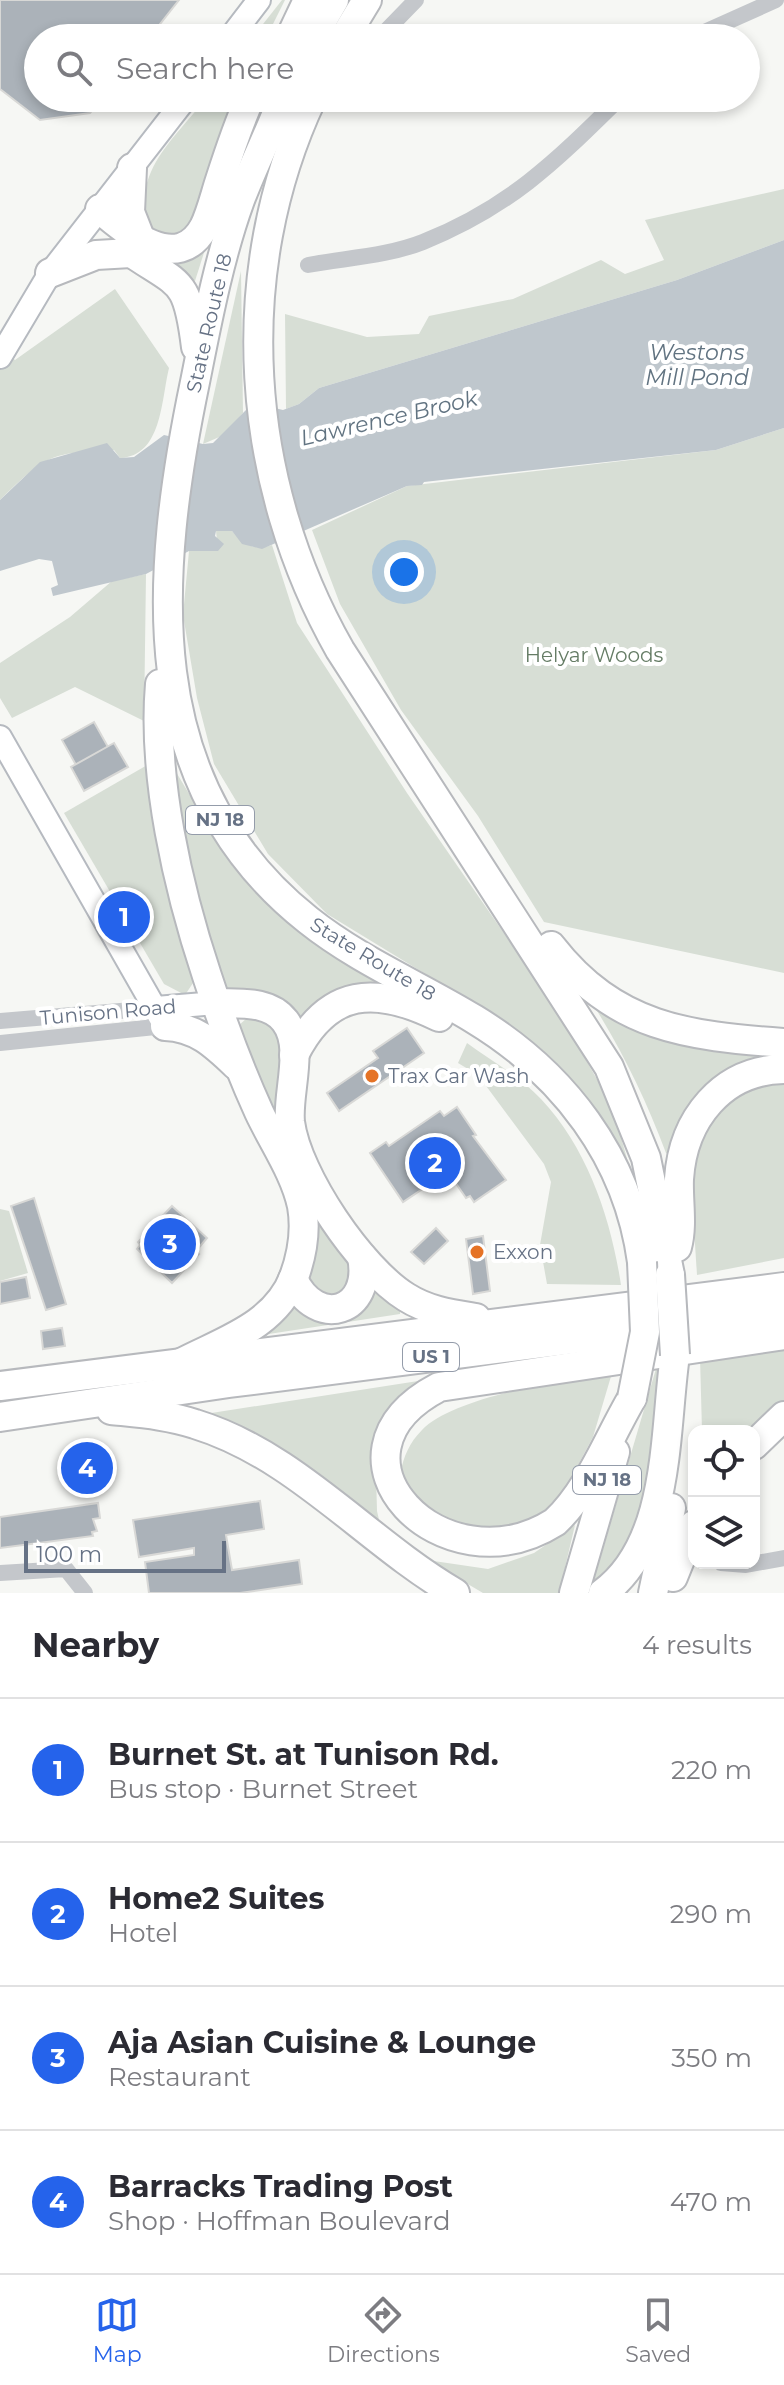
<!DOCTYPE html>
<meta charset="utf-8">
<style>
body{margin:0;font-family:Montserrat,sans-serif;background:#f2f2f3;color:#2b2b33}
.controls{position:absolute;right:24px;bottom:24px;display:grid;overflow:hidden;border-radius:16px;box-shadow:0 4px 12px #0003}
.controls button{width:72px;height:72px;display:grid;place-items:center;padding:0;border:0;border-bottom:2px solid #e1e1e2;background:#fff;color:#2b2b33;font:40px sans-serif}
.scale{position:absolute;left:24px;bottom:20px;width:202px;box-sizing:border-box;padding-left:8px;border:4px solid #667285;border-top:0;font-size:22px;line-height:28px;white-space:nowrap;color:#667285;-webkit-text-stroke:6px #fff;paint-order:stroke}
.you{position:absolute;left:404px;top:572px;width:28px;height:28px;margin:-20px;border:6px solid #fff;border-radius:50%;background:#1a73e8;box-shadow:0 0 0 12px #1a73e833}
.badge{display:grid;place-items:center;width:52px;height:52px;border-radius:50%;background:#2563eb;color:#fff;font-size:26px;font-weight:700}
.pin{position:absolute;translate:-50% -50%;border:4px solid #fff;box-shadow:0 2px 8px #0006}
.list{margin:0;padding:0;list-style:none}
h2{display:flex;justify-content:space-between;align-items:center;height:104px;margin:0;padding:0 32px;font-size:34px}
h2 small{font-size:26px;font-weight:400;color:#7c7c81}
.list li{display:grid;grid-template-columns:52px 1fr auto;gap:24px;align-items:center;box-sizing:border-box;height:144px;padding:0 32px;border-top:2px solid #e1e1e2}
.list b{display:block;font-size:30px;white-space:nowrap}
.list p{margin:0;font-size:26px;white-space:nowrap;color:#7c7c81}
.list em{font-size:26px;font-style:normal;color:#7c7c81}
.icon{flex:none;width:44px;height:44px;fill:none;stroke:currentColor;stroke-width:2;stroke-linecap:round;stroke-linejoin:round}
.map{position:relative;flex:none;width:784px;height:1593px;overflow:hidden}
.search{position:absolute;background:#fff;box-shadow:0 4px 12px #0003;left:24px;right:24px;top:24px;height:88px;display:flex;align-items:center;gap:20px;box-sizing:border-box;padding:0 28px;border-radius:44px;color:#7c7c81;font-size:30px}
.sheet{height:680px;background:#fff}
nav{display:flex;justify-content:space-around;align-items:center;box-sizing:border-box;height:112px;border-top:2px solid #e1e1e2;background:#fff;font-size:22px;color:#7c7c81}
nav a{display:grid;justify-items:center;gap:4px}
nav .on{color:#2563eb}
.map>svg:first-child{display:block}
.green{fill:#d7ded5}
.water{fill:#bfc7cd}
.building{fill:#abb2b9;stroke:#d8d8d6;stroke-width:2}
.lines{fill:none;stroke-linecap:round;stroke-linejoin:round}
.secondary-casing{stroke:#b6bac0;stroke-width:26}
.highway-casing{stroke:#b7b9bd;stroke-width:32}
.street{stroke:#c4c7cb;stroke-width:16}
.secondary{stroke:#fff;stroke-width:22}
.highway{stroke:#fff;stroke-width:28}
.highway-bridge-casing{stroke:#b7b9bd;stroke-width:32;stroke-linecap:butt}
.highway-bridge{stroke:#fff;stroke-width:28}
.poi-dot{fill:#e57326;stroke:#fff;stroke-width:3}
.labels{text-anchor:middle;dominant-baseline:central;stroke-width:8;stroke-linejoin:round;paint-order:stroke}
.shield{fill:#fff;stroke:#949caa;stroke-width:2}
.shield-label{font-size:18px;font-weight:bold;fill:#667285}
.street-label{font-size:20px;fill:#667285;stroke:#fff}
.park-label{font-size:20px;fill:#657c65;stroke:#fff}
.poi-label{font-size:20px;fill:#667285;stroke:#fff;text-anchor:start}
.water-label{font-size:22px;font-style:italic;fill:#617381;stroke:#fff}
</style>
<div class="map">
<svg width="784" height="1593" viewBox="0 0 784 1593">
<rect width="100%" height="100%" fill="#f6f7f4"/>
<g class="green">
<polygon points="282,0 285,0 266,38 252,38"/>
<path d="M206,98H238L193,224L171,239L148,229C132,171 172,142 206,98Z"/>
<polygon points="784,189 784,240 677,280 319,388 299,404 286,409 285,314 367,337 419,334 429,316 513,299 601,260 625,274 664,260 645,220"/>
<polygon points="208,240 195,281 162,261"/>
<polygon points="241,271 243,413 224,435 203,444"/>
<path d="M115,289L169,368C161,401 162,456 120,458L114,450C49,453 46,455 0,500V348L15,360Z"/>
<polygon points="784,428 784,973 544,922 478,816 401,710 340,604 312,530 407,486 716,450"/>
<path d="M216,531H232C243,545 255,551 272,545L297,623L407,793L557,1010L598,1081L618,1127L628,1162L583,1095L538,1048L509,1025L327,914L268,854L214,764L197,698L183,615L189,551L218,550Z"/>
<polygon points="146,574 144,721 75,687 12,718 0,698 0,663 70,617 112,581"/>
<polygon points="149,764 195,980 185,995 164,984 64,813"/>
<path d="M176,772L233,867L295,929L410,999L297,1023L224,995C202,923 174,847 176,772Z"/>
<path d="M589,998L784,1051V1062L752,1065L673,1155L666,1153C645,1097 621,1048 589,998Z"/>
<polygon points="248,1017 268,1019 283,1033 285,1140 237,1027"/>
<path d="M467,1043C490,1060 521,1077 541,1099C588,1149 611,1219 621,1285L547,1284L540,1245L551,1182L544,1164L478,1075L458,1063Z"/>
<polygon points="765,1083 784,1085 784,1258 697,1275 690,1168 715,1106"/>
<polygon points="0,1209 9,1211 28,1273 0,1281"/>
<polygon points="311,1210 357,1268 337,1300 306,1284"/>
<polygon points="371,1279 401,1305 400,1314 249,1337 293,1296 309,1312"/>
<polygon points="784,1342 784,1404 754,1431 702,1431 700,1357"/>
<polygon points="658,1362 654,1469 623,1557 592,1586"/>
<path d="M612,1373L593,1437L560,1499L528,1529L434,1533L400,1474C404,1456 409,1443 422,1430C453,1397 567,1379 612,1373Z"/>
<polygon points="431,1379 399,1404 375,1435 377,1511 380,1524 205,1414"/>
<polygon points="575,1525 559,1593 483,1593 427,1560 488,1569 534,1553"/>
</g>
<polygon class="water" points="784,240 784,428 716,450 424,482 422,485 407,486 262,549 242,544 232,531 216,531 215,536 224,544 218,551 189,551 146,574 53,596 51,588 58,585 52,561 39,559 0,571 0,500 40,462 107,443 120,458 134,457 164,435 203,444 213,443 248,408 262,405 283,410 299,404 319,388 677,280"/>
<g class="building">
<polygon points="0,0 179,0 149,38 38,38 38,98 102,98 90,113 40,120 0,89"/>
<polygon points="94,722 108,747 76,765 62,740"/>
<polygon points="114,743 128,767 84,791 71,767"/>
<polygon points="407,1028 424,1053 339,1111 327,1093 378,1058 373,1051"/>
<polygon points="457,1107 476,1135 473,1136 506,1180 474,1202 470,1196 466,1198 448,1172 403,1202 370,1153 386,1142 389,1146 440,1111 444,1116"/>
<polygon points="34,1198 66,1304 46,1310 11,1206"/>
<polygon points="172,1206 207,1238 196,1251 199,1254 172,1283 137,1249 140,1245 138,1242"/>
<polygon points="436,1228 448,1241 424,1264 411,1252"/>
<polygon points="483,1236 490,1291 473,1294 466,1239"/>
<polygon points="26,1277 30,1298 0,1304 0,1282"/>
<polygon points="62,1328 65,1346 43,1349 41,1331"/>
<polygon points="90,1445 107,1457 83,1491 66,1480"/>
<polygon points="260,1501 264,1529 226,1535 232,1570 299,1560 302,1584 240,1593 149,1593 145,1562 194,1555 194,1548 139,1557 133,1520"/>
<polygon points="98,1503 100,1518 93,1519 97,1531 92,1532 93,1536 0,1548 0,1517"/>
</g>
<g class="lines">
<g class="secondary-casing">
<g id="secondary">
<polyline points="230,38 259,0"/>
<polyline points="0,357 50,273 186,98"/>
<polyline points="0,737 165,1026"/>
<polyline points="156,1008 216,1003"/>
</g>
</g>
<g class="highway-casing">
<g id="highway">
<polyline points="290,38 308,0"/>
<polyline points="312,38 334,0"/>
<polyline points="344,38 367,0"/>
<path d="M283,98C270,132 253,166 240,200C219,258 207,322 195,382C155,574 136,784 308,920C358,960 420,986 474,1019C563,1073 628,1157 642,1262"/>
<path d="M312,98C229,274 245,483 340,650L609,1067L646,1158L670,1275"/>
<polyline points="132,168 130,212 141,240"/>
<path d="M100,209C126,232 178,275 204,227C211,213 215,195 220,180C229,152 238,125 250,98"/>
<path d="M126,249C180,287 187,275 196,347"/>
<polyline points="50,273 96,255 131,253"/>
<path d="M160,684C152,776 178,889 207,976C222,1022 239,1068 259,1112C273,1142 295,1173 302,1206C306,1229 302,1255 294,1277C275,1326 223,1341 181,1363"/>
<path d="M551,946C615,1028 687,1036 784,1043"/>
<path d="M216,1003C239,1004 269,1000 285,1021C305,1047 287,1092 290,1122C297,1176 361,1269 406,1297C428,1311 451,1314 476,1318"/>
<path d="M165,1026C196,1027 214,1044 236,1065"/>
<path d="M294,1055C328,987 376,986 439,1017"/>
<path d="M677,1247C683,1225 678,1201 679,1179C683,1119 722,1070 784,1069"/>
<path d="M293,1279C317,1330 373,1312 362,1257"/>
<polyline points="0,1386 784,1287"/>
<path d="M632,1398C608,1439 589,1490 555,1522C443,1593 309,1455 439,1387L784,1335"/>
<path d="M111,1410C139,1413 168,1415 195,1424C296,1455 366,1541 455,1593"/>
<polyline points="0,1417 229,1383 784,1312"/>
<polyline points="754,1445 784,1416"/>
<polyline points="673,1577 694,1525"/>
<polyline points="574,1593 615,1452"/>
<path d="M603,1593C671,1543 664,1432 675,1355"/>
<polyline points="653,1593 671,1508"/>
</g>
</g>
<g class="street">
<polyline points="379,38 416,0"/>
<polyline points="691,38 776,0"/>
<path d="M308,265C345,258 388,256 423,242C510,207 555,162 620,98"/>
<polyline points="0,1021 156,1008"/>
<polyline points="0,1043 165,1026"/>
<polyline points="721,1563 746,1565 784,1558"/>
<polyline points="0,1573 66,1569 85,1593"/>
</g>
<use href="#secondary" class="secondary"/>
<use href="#highway" class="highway"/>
<g class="highway-bridge-casing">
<g id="highway-bridge">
<polyline points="670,1275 675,1355"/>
<polyline points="632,1398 645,1332 642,1262"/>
</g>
</g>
<use href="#highway-bridge" class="highway-bridge"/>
</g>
<g class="poi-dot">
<circle cx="372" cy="1076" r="8"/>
<circle cx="477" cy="1252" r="8"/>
</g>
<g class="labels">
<g class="shield">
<rect x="186" y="806" width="68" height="28" rx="6"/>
<rect x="403" y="1343" width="56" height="28" rx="6"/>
<rect x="573" y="1466" width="68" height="28" rx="6"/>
</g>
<g class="shield-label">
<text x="220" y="820">NJ 18</text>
<text x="431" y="1357">US 1</text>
<text x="607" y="1480">NJ 18</text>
</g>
<g class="street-label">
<text transform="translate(209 323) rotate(-77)">State Route 18</text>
<text transform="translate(373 959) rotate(31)">State Route 18</text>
<text transform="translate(108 1012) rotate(-5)">Tunison Road</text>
</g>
<g class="park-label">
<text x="594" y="655">Helyar Woods</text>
</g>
<g class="poi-label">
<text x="388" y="1076">Trax Car Wash</text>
<text x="493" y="1252">Exxon</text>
</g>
<g class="water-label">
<text x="697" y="352">Westons<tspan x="697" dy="25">Mill Pond</tspan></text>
<text transform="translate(389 418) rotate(-13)">Lawrence Brook</text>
</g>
</g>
</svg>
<div class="controls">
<button><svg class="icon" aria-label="locate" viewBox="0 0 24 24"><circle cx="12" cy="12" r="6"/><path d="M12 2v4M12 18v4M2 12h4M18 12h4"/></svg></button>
<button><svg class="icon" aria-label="layers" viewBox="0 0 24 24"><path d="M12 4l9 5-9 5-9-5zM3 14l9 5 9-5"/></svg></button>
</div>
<div class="scale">100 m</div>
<div class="you"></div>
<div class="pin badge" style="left:124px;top:917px">1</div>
<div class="pin badge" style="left:435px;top:1163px">2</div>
<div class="pin badge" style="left:170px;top:1244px">3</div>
<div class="pin badge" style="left:87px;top:1468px">4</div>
<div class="search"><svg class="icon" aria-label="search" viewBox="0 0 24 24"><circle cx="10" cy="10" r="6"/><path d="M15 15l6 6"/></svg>Search here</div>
</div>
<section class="sheet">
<h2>Nearby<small>4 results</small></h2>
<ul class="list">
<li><span class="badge">1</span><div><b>Burnet St. at Tunison Rd.</b><p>Bus stop · Burnet Street</p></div><em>220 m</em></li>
<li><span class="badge">2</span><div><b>Home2 Suites</b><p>Hotel</p></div><em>290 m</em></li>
<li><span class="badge">3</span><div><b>Aja Asian Cuisine &amp; Lounge</b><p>Restaurant</p></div><em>350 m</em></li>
<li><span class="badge">4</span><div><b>Barracks Trading Post</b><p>Shop · Hoffman Boulevard</p></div><em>470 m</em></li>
</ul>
</section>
<nav>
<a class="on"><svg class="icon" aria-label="map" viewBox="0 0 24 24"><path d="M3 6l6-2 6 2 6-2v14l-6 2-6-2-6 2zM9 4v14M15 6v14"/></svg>Map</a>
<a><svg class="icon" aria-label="directions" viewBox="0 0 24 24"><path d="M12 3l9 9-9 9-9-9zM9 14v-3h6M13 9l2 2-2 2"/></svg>Directions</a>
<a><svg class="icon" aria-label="saved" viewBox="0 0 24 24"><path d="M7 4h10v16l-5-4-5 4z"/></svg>Saved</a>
</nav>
